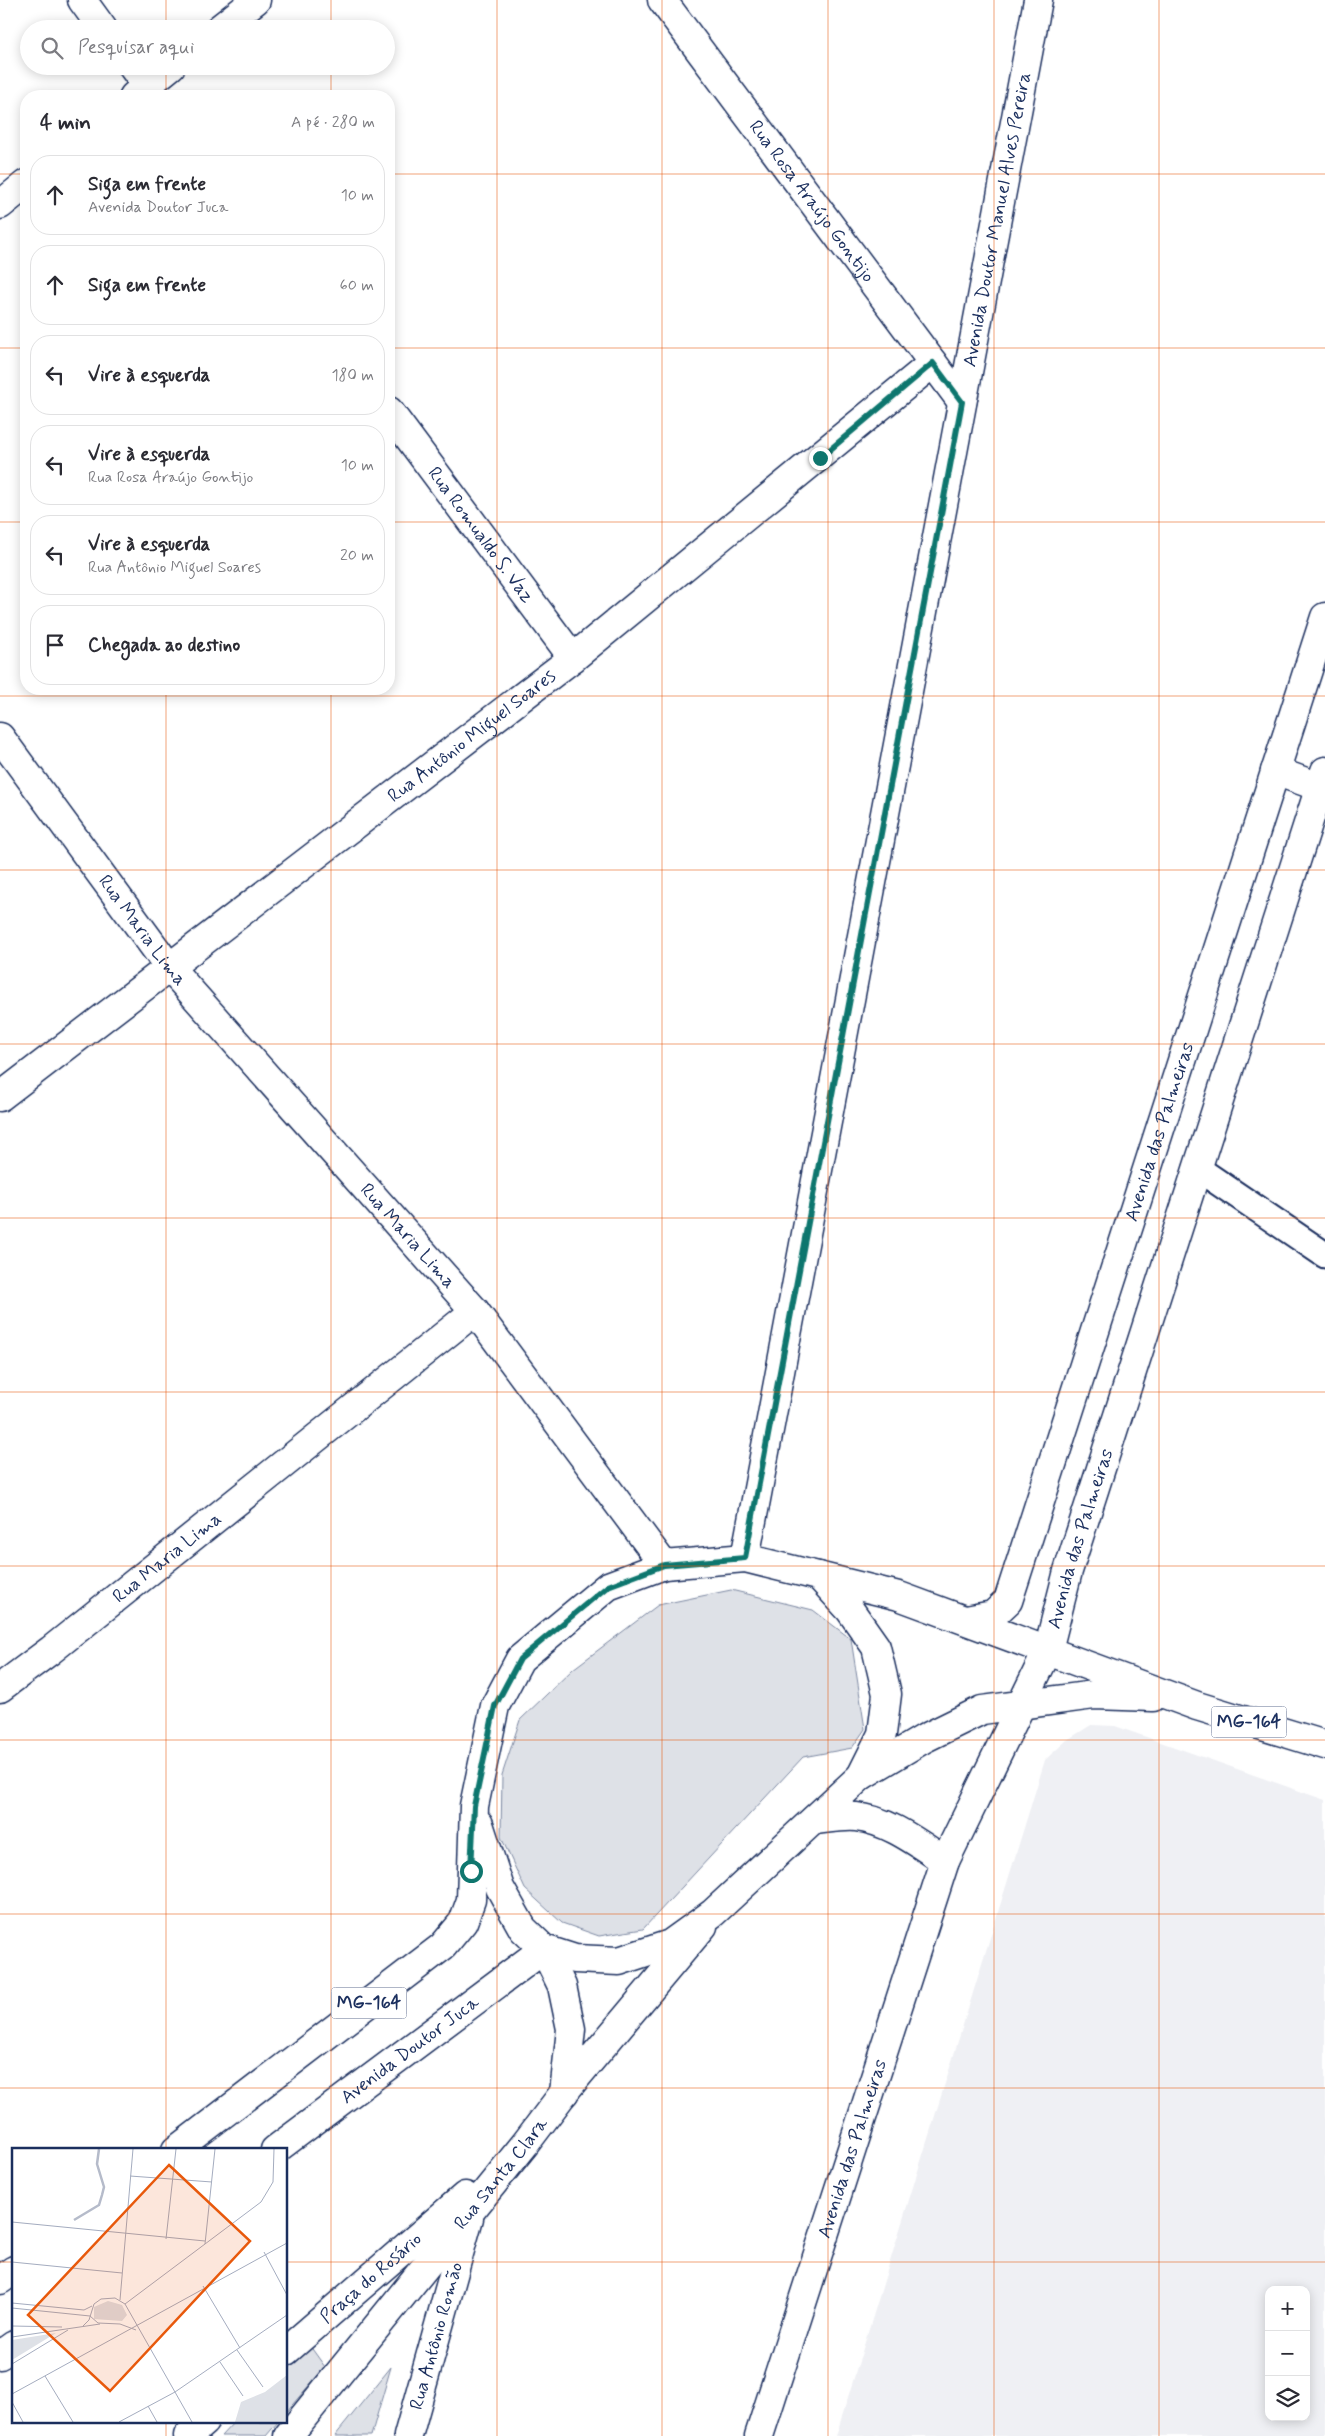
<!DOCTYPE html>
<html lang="pt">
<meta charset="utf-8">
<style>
body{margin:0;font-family:Mynerve,sans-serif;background:#f7f7f7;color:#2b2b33}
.controls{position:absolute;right:15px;bottom:15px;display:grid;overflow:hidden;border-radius:10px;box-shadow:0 2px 12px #0003}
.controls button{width:45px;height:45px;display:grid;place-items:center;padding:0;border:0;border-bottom:1px solid #e1e1e2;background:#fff;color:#2b2b33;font:25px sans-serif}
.stop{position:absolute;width:15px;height:15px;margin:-11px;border:4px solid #0f766e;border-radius:50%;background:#fff}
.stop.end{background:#0f766e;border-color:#fff;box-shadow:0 1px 5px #0008}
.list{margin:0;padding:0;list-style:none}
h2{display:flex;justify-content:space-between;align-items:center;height:65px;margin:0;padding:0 20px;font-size:21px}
h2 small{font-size:16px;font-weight:400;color:#7c7c81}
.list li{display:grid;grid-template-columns:32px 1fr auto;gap:15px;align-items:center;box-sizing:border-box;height:80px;margin:0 10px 10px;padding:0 10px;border:1px solid #e1e1e2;border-radius:20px}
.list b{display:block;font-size:19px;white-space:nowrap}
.list p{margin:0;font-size:16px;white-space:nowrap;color:#7c7c81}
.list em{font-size:16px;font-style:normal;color:#7c7c81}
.icon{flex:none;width:28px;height:28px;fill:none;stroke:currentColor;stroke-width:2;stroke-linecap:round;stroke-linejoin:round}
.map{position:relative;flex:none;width:1325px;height:2436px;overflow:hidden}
.search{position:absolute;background:#fff;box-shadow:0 2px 12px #0003;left:20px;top:20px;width:375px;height:55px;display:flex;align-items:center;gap:12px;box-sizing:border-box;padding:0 18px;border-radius:28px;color:#7c7c81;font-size:19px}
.panel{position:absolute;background:#fff;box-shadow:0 2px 12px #0003;left:20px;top:90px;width:375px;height:605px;border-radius:20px}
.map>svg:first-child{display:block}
.built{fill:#eff0f4;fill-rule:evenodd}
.green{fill:#dee1e7;stroke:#7c88a2}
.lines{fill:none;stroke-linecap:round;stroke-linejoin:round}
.service-casing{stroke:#1b2f5e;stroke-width:29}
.minor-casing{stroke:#1b2f5e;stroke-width:31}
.secondary-casing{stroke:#1b2f5e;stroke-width:31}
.primary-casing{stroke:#1b2f5e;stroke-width:31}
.service{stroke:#fff;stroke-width:25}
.minor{stroke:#fff;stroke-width:28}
.secondary{stroke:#fff;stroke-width:28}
.primary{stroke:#fff;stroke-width:28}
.route{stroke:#0f766e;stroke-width:6}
.grid{fill:none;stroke:#e8590c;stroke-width:1;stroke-opacity:0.55}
.labels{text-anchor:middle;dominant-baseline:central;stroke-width:4.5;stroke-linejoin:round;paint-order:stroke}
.shield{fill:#fff;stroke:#5f6d8e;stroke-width:1}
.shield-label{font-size:18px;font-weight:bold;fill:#1b2f5e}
.street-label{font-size:19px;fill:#1b2f5e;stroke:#fff}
.inset-river{fill:none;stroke:#b5bbca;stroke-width:2.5}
.inset-road{fill:none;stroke:#a4acbf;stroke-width:1}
.view{fill:#e8590c;fill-opacity:0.15;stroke:#e8590c;stroke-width:2.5}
.inset-edge{fill:none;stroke:#1b2f5e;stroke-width:2.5}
</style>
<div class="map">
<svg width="1325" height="2436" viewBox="0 0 1325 2436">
<rect width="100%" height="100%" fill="#fff"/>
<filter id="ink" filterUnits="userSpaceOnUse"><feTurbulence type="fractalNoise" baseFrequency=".02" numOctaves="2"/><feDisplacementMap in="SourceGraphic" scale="10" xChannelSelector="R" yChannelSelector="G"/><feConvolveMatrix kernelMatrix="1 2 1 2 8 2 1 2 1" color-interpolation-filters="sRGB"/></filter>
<g filter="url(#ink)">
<path class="built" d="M1091,1725L1115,1726L1325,1800V2436H836L1045,1760L1067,1740ZM1269,2290H1306V2417H1269Z"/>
<g class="green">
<polygon points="731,1590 813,1610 851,1639 865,1729 852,1748 803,1757 643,1929 599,1936 562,1923 525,1889 501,1837 502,1775 520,1720 573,1669 658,1605"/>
<polygon points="310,2346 325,2367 286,2412 286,2370"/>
<polygon points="391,2367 371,2436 335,2436"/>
<polygon points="234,2422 278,2422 266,2436 221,2436"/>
</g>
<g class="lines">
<g class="service-casing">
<polyline id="service" points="1197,1168 1325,1255"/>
</g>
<g class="minor-casing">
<g id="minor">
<polyline points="82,0 103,29"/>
<path id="s1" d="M662,0L962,402"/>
<polyline points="219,29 256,0"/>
<polyline points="132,66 154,96"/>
<polyline points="134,96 171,66"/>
<polyline points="0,205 26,184"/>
<path id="s2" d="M389,411L573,658"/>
<path id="s3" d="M0,737L169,967L475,1311L664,1565"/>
<polyline points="1275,771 1325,789"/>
<path id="s4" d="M0,1097L573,658L933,363"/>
<path id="s5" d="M745,1558L1038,0"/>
<path id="s6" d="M0,1688L51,1650L475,1311"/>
<path id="s7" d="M286,2351L465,2196"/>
<polyline points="188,2436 204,2422"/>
<path id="s8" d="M288,2436L525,2144L569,2086L703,1926"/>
<path id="s9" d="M408,2436L469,2218"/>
</g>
</g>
<g class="secondary-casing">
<g id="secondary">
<path id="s10" d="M966,1620L993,1615L1008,1601L1325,617"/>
<path id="s11" d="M759,2436L945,1861L1048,1650L1068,1571L1325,771"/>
</g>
</g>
<g class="primary-casing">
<g id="primary">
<polyline points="819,1576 850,1610 876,1647 887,1694 882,1734 861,1776"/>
<path d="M814,1820C827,1819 842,1816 856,1817C888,1820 919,1844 945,1861"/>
<polyline points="479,1824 500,1888 523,1929 544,1949 562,1986 571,2029 564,2093"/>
<polyline points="544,1949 575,1959 619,1961 670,1944 713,1913 861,1776 925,1738 982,1710 1094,1695 1153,1697"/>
<polyline points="176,2150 443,1946 463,1922 471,1900 474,1806 495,1706 520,1659 608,1586 664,1565 745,1558 899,1596 1197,1706 1325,1745"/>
<path id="s12" d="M275,2150L544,1949"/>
<polyline points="0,2280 14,2270"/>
<polyline points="0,2355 14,2345"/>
</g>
</g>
<use href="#service" class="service"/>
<use href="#minor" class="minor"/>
<use href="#secondary" class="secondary"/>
<use href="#primary" class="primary"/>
</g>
</g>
<g class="lines" filter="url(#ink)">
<polyline class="route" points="471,1871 474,1806 495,1706 520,1659 608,1586 664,1565 745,1558 962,402 933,363 820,458"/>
</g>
<path class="grid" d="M166,0V29M331,0V29M497,0V2436M662,0V2436M828,0V2436M994,0V2436M1159,0V2436M166,66V96M331,66V96M0,174H26M389,174H1325M0,348H26M389,348H1325M0,522H26M389,522H1325M166,689V2150M331,689V2436M0,696H1325M0,870H1325M0,1044H1325M0,1218H1325M0,1392H1325M0,1566H1325M0,1740H1325M0,1914H1325M0,2088H1325M0,2262H14M286,2262H1325M166,2422V2436"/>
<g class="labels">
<g class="shield">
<rect x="1211.5" y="1706.5" width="75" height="31" rx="4"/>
<rect x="331.5" y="1987.5" width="75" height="31" rx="4"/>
</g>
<g class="shield-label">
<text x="1249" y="1722">MG-164</text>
<text x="369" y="2003">MG-164</text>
</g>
<g class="street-label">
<text stroke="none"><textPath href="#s1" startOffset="251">Rua Rosa Araújo Gontijo</textPath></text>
<text stroke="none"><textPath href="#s5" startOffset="1362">Avenida Doutor Manuel Alves Pereira</textPath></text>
<text stroke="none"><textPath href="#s2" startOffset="154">Rua Romualdo S. Vaz</textPath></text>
<text stroke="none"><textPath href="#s4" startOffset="594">Rua Antônio Miguel Soares</textPath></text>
<text stroke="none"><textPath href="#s3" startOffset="240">Rua Maria Lima</textPath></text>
<text stroke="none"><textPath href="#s10" startOffset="541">Avenida das Palmeiras</textPath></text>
<text stroke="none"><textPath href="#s3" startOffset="645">Rua Maria Lima</textPath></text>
<text stroke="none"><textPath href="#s11" startOffset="955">Avenida das Palmeiras</textPath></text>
<text stroke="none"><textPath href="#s6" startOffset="212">Rua Maria Lima</textPath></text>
<text stroke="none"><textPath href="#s12" startOffset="168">Avenida Doutor Juca</textPath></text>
<text stroke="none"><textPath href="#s11" startOffset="302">Avenida das Palmeiras</textPath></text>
<text stroke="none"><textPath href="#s8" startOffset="338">Rua Santa Clara</textPath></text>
<text stroke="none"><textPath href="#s7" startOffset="112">Praça do Rosário</textPath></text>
<text stroke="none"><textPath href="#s9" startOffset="104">Rua Antônio Romão</textPath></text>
</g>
</g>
<g transform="translate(12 2148)">
<rect width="275" height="275" fill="#fff"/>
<path d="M96,153L110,157L115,167L110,173L82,171V159ZM44,185L0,212V192ZM275,227V274H223L229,254L253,244Z" fill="#dee1e7"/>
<path class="inset-river" d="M62,72L87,57L90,47L92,39L85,16L87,1"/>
<path class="inset-road" d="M118,28L200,34M0,74L193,93M154,91L164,1M193,96L203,1M252,104L275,147M0,114L110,125M191,138L228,200M108,152L121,1M0,155L72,162L80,158M113,156L249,54L261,34L262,1M0,160L78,168M78,168L86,175L108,176L124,182M0,178L50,179M71,178L77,172L82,156L89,151L103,150L113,156L180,274M0,189L88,176M225,202L251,239M208,214L231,248M0,216L56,182M33,228L61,274M0,246L275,95M0,254L11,274M136,258L145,274M107,274L163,244L275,167"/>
<path class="view" d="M157,17L238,93L98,243L16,167Z"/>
<rect width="275" height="275" class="inset-edge"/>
</g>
</svg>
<div class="controls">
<button>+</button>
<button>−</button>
<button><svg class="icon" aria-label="layers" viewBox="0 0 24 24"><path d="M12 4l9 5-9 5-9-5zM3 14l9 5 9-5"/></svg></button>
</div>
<div class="stop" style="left:471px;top:1871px"></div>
<div class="stop end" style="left:820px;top:458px"></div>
<div class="search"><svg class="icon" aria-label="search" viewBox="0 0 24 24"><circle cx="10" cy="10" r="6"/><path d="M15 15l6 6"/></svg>Pesquisar aqui</div>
<section class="panel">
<h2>4 min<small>A pé · 280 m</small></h2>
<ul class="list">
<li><svg class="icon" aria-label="ahead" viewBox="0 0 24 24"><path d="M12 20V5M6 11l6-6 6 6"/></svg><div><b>Siga em frente</b><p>Avenida Doutor Juca</p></div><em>10 m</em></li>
<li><svg class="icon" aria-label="ahead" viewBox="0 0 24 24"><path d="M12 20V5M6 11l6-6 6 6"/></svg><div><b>Siga em frente</b></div><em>60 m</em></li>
<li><svg class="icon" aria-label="left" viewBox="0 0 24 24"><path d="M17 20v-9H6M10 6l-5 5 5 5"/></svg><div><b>Vire à esquerda</b></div><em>180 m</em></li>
<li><svg class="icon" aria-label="left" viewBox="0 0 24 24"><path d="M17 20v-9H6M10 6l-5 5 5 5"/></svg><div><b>Vire à esquerda</b><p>Rua Rosa Araújo Gontijo</p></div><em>10 m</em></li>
<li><svg class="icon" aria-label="left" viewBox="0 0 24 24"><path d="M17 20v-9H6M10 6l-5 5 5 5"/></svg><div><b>Vire à esquerda</b><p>Rua Antônio Miguel Soares</p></div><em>20 m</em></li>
<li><svg class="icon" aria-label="arrive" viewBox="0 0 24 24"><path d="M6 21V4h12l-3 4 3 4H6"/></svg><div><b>Chegada ao destino</b></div></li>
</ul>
</section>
</div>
